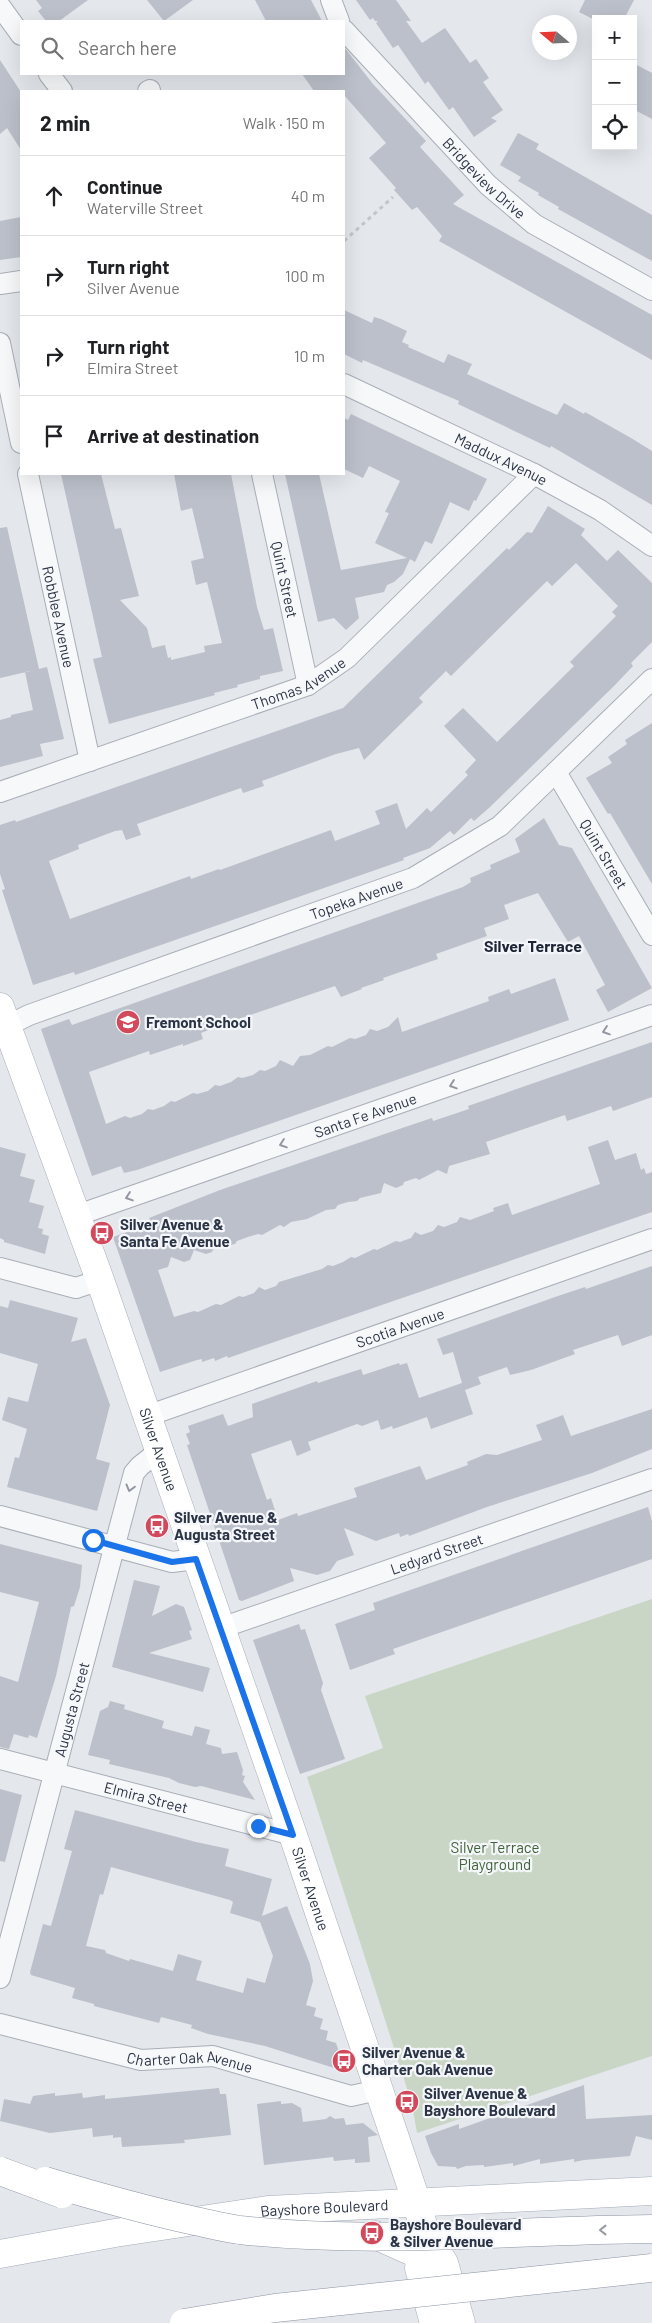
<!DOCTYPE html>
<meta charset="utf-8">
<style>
body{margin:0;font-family:Barlow,sans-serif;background:#f6f6f6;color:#202124}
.controls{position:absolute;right:15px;top:15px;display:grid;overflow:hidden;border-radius:0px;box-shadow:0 5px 20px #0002}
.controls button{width:45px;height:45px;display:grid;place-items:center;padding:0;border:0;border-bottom:1px solid #e0e0e0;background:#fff;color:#202124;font:25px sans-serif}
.compass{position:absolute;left:532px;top:15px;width:45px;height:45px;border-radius:50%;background:#fff;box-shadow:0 5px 20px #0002;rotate:289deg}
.stop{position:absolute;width:15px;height:15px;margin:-11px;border:4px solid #1a73e8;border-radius:50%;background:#fff}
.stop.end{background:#1a73e8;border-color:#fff;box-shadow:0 1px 5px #0008}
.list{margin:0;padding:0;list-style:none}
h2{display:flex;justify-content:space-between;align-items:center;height:65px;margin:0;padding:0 20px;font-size:21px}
h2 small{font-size:16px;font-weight:400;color:#757577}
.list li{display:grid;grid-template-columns:32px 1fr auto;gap:15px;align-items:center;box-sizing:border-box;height:80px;padding:0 20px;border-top:1px solid #e0e0e0}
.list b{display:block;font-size:19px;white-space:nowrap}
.list p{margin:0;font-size:16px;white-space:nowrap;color:#757577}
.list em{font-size:16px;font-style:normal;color:#757577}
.icon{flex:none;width:28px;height:28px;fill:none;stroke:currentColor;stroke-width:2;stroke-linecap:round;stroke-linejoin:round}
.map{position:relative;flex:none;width:652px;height:2323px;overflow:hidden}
.search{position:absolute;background:#fff;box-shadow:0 5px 20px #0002;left:20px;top:20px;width:325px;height:55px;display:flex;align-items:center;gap:12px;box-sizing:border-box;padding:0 18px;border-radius:0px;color:#757577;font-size:19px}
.panel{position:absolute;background:#fff;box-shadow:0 5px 20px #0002;left:20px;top:90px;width:325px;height:385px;border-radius:0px}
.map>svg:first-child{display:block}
.green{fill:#c9d6c5}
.building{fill:#bbc0ca;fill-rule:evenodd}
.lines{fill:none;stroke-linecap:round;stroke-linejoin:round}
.street-casing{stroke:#a9aeb7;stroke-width:22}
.secondary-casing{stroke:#a9aeb7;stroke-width:29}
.primary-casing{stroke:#a3abb8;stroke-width:29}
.path{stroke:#c2c5cb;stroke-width:3;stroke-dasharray:4 4;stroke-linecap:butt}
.street{stroke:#f7f8fa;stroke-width:20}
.secondary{stroke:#fff;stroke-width:28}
.primary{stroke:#fff;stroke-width:28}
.highway-bridge-casing{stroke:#8b94a3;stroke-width:29;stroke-linecap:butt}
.highway-bridge{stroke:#fff;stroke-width:28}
.oneway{stroke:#9196a0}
.oneway2{stroke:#959aa2}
.route{stroke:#1a73e8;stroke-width:6}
.labels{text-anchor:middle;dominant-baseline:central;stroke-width:4.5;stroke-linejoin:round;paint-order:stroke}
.street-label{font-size:15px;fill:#2b3445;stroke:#f4f6f9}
.poi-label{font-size:15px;font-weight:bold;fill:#2b3445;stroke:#f4f6f9;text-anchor:start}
.park-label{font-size:15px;fill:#3f6138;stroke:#f4f6f9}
.neighbourhood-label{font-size:16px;font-weight:bold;fill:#1d2536;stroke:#f4f6f9}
</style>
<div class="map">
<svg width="652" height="2323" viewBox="0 0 652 2323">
<rect width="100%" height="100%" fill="#e4e7ec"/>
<polygon class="green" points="652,1599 652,2056 417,2133 412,2104 307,1777 383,1748 365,1696"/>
<g class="building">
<polygon points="36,0 88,0 59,21 46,21 38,11 42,8"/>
<polygon points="147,0 193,0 164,21"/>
<polygon points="255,0 311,0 322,21 266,21"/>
<polygon points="356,0 396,0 411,21 406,21 422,43 445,28 470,63 476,59 489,78 483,82 503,110 491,118 497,121 474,137 453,107 449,110 428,81 425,84 398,45 393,48 376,23 378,21 375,21 373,18 370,20"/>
<polygon points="585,0 634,0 624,19 593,19 579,12"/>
<polygon points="344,47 373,84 426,141 420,147 464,195 453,204 652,315 652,360 439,241 442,236 417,207 412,210 394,190 396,188 369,158 386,143 344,95 344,91 314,91 302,74 344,74"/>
<polygon points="0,60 21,92 21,150 7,128 0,134"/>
<polygon points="633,63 652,73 652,119 633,109"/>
<polygon points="518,133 539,144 536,149 652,215 652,261 558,209 559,207 538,195 539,193 518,181 521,177 500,165"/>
<polygon points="21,217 21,257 0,260 0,221"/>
<polygon points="344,310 372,323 374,317 381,319 407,331 402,342 409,345 408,347 444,363 448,354 472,364 467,374 557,415 564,403 584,414 585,412 631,438 652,451 652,505 551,446 550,448 458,404 459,401 363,360 362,363 344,354"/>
<polygon points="351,414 487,479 476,501 474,500 469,511 450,502 432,544 425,541 415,562 410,559 403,574 394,582 387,585 384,592 355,598 359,618 346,630 334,618 318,622 285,474 319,474 341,570 407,558 375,543 389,513 385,512 400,481 369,466 363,478 344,469 344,418 348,420"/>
<polygon points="61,474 101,474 115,529 121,528 139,596 120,600 147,628 152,648 165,645 168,658 171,657 171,660 205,652 204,646 222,643 207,582 196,585 191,561 204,558 192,508 181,511 174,474 231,474 257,607 264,630 273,628 283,671 260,676 260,679 237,685 238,687 214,693 215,695 109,724 93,659 102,657"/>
<path d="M548,506L585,529L581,535L607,561L618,550L652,583V642L631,663L633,666L615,685L490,807L474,821L471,818L454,835L450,831L430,848L403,858L404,860L75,975L74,972L33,985L2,890L5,889L0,874V825L15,820L16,822L343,708L507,548L509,550L527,532L532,533ZM576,563L618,606L612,612L616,616L570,662L574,666L497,742L463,708L444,726L476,760L465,772L468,775L431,812L427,808L406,829L397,803L375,811L380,824L335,841L331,830L220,870L219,869L191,879L190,876L70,919L49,861L79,849L78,845L115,831L122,830L126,840L141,835L137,824L241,788L243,793L264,786L262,781L336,754L359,748L364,760L423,702L419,698L446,671L451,676L547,581L552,586Z"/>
<polygon points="7,527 39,669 47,667 64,739 40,744 43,756 0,767 0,720 11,717 11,715 33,710 25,672 35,670 0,678 0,528"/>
<polygon points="652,723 652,884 610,813 608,814 586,778 612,763 608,757 627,744 625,740"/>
<polygon points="544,818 559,845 572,848 652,988 608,1012 596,990 605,985 579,936 568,942 538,893 504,905 509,919 484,928 487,936 436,954 438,959 383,978 384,980 361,988 362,989 341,997 335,986 224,1024 201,1033 203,1039 183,1046 183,1044 150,1055 149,1051 89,1072 106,1124 125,1116 130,1118 142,1114 148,1109 153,1110 164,1106 171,1101 175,1102 193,1093 197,1094 208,1091 215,1085 220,1086 231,1082 238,1077 242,1078 253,1075 260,1070 265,1071 276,1066 280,1060 293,1066 300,1056 310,1055 328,1046 332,1047 350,1038 355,1039 366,1035 370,1029 377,1031 388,1027 398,1017 402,1032 489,1001 488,997 509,989 511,994 555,978 569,1020 137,1170 124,1173 121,1166 92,1176 41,1029 69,1019 72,1025 463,887 471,882 470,878 491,869 490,865 520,852 515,839"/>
<polygon points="652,1042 652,1097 613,1111 611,1106 567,1121 565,1115 486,1142 490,1154 449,1166 447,1174 438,1170 419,1180 416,1178 404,1182 403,1185 396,1188 384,1183 381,1193 360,1198 357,1201 348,1202 338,1205 335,1209 326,1210 307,1219 291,1222 284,1227 280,1225 262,1235 258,1234 248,1237 237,1241 235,1244 214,1248 212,1252 206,1254 194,1250 190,1260 184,1262 171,1257 168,1267 158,1270 174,1317 194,1311 198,1312 216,1304 221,1305 239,1296 243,1297 254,1293 259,1287 265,1290 276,1286 279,1282 322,1269 328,1265 333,1266 343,1262 351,1257 355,1258 374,1249 377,1250 396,1241 400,1242 411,1238 415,1232 421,1235 433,1231 438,1225 444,1227 457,1222 460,1217 470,1220 494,1211 493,1208 508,1203 512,1215 600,1184 588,1147 608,1140 615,1160 636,1153 641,1170 644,1168 646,1174 652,1172 652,1212 228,1358 227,1356 215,1361 214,1358 202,1362 202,1359 197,1360 160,1372 113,1237 147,1225 146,1221 150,1220 149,1218 220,1190 414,1124 432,1118 433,1121 469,1109 468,1106"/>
<polygon points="0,1147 26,1154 20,1176 35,1180 29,1202 44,1206 38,1228 43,1229 42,1234 49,1236 45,1254 4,1242 4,1240 0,1238"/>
<polygon points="652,1266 652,1335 622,1346 618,1335 573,1350 575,1354 531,1370 510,1375 507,1367 478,1377 481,1384 465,1390 473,1414 431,1429 427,1417 393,1429 392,1426 381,1430 378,1420 362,1426 357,1424 308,1442 311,1450 297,1456 291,1440 251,1454 267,1500 271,1498 278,1520 297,1513 298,1516 357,1497 354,1488 420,1466 426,1480 468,1465 467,1462 486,1454 497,1455 542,1440 536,1425 563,1415 571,1436 652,1409 652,1449 592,1473 487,1507 409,1536 408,1534 400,1537 399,1533 376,1541 344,1528 354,1555 337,1561 330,1571 317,1575 290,1568 294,1581 242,1601 239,1600 187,1445 190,1444 186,1434 190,1432 188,1426 223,1414 228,1426 253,1417 252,1404 317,1381 318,1383 361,1369 363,1375 399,1363 400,1365 407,1363 419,1398 462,1383 453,1352 443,1355 437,1339 555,1297 585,1287 586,1289"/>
<polygon points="10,1300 78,1318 71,1342 86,1338 110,1405 96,1459 110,1463 97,1511 7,1487 15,1457 19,1458 27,1429 2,1420 8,1397 28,1402 38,1364 0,1353 0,1306 8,1308"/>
<polygon points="648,1507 652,1521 652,1559 393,1649 395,1654 350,1670 335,1624 375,1610 373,1603"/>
<polygon points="0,1544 82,1565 80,1587 74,1606 71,1607 56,1676 37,1738 29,1735 28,1738 14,1734 9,1749 0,1747 0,1676 18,1682 39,1602 0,1592"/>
<polygon points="134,1580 160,1586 152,1616 176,1604 184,1607 192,1630 189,1631 192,1639 149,1653 210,1668 203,1692 112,1667"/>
<polygon points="299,1624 301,1630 305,1629 323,1683 321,1690 345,1759 300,1774 253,1640"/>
<polygon points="110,1701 125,1705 124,1709 164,1721 162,1728 192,1736 195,1726 210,1730 206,1744 221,1748 222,1754 237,1752 243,1770 242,1775 245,1776 243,1782 255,1800 201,1786 195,1787 179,1783 169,1778 109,1764 110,1760 88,1755 100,1711 108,1707"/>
<polygon points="0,1789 22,1795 5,1862 0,1861"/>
<path d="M75,1810L196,1842L229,1849L225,1866L272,1879L262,1916L287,1906L310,1964L313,1981L306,2005L316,2008L314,2016L323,2019L320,2029L328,2031L326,2040L336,2043L343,2064L334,2068L265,2046L208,2034L191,2028L192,2025L161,2017L159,2023L94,2006V2004L72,1998L75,1988L31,1975L30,1972L43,1924L51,1926L72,1851L64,1849ZM111,1867L230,1900L233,1902L230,1913L260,1922L273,1956L265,1983L247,1978L243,1993L196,1980L202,1961L178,1954L173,1971L130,1959L129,1961L106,1953L105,1950L86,1946L100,1894L103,1895Z"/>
<polygon points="584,2085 586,2119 652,2115 652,2140 636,2136 630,2156 584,2160 574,2162 574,2159 540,2164 540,2159 513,2166 513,2163 484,2167 484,2165 466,2166 457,2169 456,2167 438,2166 431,2153 425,2136 459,2124 459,2129"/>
<polygon points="219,2088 220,2094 226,2094 231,2135 184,2140 185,2143 122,2147 121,2137 113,2138 113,2135 93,2137 92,2128 50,2133 0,2121 4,2099 30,2104 33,2096 55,2093 55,2096 82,2093 83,2098 105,2095 105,2099"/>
<polygon points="281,2101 281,2104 292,2103 301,2108 303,2122 326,2119 330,2116 335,2119 344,2118 346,2125 363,2123 378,2135 368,2137 370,2162 355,2163 355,2159 334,2161 333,2157 264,2165 257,2104"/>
</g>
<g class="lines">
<g class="street-casing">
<g id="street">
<polyline points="331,0 339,21"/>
<polyline points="0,6 21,35"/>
<path id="s1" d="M344,30L488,185L534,224L652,290"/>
<polyline points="49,74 62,91"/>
<polyline points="148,91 150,90"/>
<polyline points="0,284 21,281"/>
<polyline points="0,343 21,443"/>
<path id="s2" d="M344,384L534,474L600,510L652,546"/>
<path id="s3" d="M28,474L90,761"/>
<path id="s4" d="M262,474L308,685"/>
<path id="s5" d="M556,772L652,935"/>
<path id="s6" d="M0,792L308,685L347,658L534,474"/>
<path id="s7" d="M7,1026L29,1015L413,878L500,826L652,679"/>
<path id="s8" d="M78,1215L652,1015"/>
<polyline points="0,1268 76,1288 100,1280"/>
<path id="s9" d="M147,1416L652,1239"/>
<polyline points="0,1516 172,1562 196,1559"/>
<path id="s10" d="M221,1628L652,1479"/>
<path id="s11" d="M0,1759L293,1835"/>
<path id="s12" d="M0,1978L134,1473L140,1466L159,1451"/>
<path id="s13" d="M0,2024L141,2060L213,2056L351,2096L378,2090"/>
</g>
</g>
<g class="secondary-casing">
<g id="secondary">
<path id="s14" d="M0,1007L100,1280L293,1835L417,2203L426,2236L444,2263L461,2323"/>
<polyline points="426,2236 419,2268 434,2323"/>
</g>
</g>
<g class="primary-casing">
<g id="primary">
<polyline points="375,2235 422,2256"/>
<path id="s15" d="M0,2254L115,2233L268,2210L652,2191"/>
</g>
</g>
<polyline class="path" points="344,241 393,197"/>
<use href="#street" class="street"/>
<use href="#secondary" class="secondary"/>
<use href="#primary" class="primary"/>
<g class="highway-bridge-casing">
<g id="highway-bridge">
<polyline points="0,2171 62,2194"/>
<path d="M45,2181C95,2196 144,2210 195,2221C210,2224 225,2228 240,2230C377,2245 514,2230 652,2229"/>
<polyline points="184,2323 275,2308 652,2268"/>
</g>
</g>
<use href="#highway-bridge" class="highway-bridge"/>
</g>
<defs><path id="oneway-chevron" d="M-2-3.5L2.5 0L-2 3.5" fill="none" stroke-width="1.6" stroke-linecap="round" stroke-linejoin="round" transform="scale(1.25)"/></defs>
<g class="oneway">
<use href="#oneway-chevron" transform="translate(606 1031) rotate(161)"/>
<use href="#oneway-chevron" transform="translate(453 1085) rotate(161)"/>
<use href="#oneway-chevron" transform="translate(283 1144) rotate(161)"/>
<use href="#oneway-chevron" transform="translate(129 1197) rotate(161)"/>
<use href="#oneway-chevron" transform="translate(130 1488) rotate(105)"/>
</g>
<use class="oneway2" href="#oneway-chevron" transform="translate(603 2230) rotate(180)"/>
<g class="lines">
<polyline class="route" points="93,1540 172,1562 196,1559 293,1835 258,1826"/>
</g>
<defs>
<g id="school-disc" transform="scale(1.25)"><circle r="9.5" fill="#d1495b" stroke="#f4f6f9"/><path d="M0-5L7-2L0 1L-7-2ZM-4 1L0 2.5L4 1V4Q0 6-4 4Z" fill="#fff"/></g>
<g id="bus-disc" transform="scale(1.25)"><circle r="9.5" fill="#d1495b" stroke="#f4f6f9"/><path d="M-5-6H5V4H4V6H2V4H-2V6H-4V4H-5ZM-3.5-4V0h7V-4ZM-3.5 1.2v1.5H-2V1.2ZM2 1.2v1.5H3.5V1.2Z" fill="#fff"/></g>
</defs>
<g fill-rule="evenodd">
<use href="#school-disc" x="128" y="1022"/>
<use href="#bus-disc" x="102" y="1233"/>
<use href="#bus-disc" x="157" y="1526"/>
<use href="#bus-disc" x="344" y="2061"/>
<use href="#bus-disc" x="407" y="2102"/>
<use href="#bus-disc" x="372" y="2233"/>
</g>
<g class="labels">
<g class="street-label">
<text stroke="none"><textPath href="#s1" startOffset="204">Bridgeview Drive</textPath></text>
<text stroke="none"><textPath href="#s2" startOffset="174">Maddux Avenue</textPath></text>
<text stroke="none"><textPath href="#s4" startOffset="108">Quint Street</textPath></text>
<text stroke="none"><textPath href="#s3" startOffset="146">Robblee Avenue</textPath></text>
<text stroke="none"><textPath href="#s6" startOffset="318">Thomas Avenue</textPath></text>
<text stroke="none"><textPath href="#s5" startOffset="95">Quint Street</textPath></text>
<text stroke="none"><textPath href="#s7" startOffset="372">Topeka Avenue</textPath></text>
<text stroke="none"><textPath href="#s8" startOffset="304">Santa Fe Avenue</textPath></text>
<text stroke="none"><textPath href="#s9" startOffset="268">Scotia Avenue</textPath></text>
<text stroke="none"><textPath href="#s14" startOffset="470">Silver Avenue</textPath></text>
<text stroke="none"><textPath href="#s10" startOffset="228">Ledyard Street</textPath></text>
<text stroke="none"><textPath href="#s12" startOffset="278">Augusta Street</textPath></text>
<text stroke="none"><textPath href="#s11" startOffset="151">Elmira Street</textPath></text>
<text stroke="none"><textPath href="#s14" startOffset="935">Silver Avenue</textPath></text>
<text stroke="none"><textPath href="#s13" startOffset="195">Charter Oak Avenue</textPath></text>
<text stroke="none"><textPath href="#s15" startOffset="328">Bayshore Boulevard</textPath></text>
</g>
<g class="poi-label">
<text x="146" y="1022">Fremont School</text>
<text x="120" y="1224">Silver Avenue &amp;<tspan x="120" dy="17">Santa Fe Avenue</tspan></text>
<text x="174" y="1517">Silver Avenue &amp;<tspan x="174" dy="17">Augusta Street</tspan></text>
<text x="362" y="2052">Silver Avenue &amp;<tspan x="362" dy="17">Charter Oak Avenue</tspan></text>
<text x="424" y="2093">Silver Avenue &amp;<tspan x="424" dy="17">Bayshore Boulevard</tspan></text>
<text x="390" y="2224">Bayshore Boulevard<tspan x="390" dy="17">&amp; Silver Avenue</tspan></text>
</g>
<g class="park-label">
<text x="495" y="1847">Silver Terrace<tspan x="495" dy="17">Playground</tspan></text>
</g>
<g class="neighbourhood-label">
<text x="533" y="945">Silver Terrace</text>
</g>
</g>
</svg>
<div class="controls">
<button>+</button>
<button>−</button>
<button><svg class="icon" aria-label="locate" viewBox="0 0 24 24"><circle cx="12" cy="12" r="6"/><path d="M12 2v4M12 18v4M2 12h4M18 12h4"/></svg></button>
</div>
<svg class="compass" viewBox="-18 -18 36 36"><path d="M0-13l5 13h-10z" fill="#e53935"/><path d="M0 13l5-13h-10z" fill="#757577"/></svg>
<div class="stop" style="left:93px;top:1540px"></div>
<div class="stop end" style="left:258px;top:1826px"></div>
<div class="search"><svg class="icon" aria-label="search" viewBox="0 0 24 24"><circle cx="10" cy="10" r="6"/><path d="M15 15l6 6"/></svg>Search here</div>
<section class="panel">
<h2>2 min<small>Walk · 150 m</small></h2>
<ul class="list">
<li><svg class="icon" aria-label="ahead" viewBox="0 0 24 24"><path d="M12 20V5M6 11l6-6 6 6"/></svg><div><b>Continue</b><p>Waterville Street</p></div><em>40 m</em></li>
<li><svg class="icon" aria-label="right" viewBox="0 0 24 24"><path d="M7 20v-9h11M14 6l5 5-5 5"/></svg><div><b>Turn right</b><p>Silver Avenue</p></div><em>100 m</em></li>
<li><svg class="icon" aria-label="right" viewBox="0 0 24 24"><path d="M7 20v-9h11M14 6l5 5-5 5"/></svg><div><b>Turn right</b><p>Elmira Street</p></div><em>10 m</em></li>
<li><svg class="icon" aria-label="arrive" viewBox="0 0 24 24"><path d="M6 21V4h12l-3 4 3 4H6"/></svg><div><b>Arrive at destination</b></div></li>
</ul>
</section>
</div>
